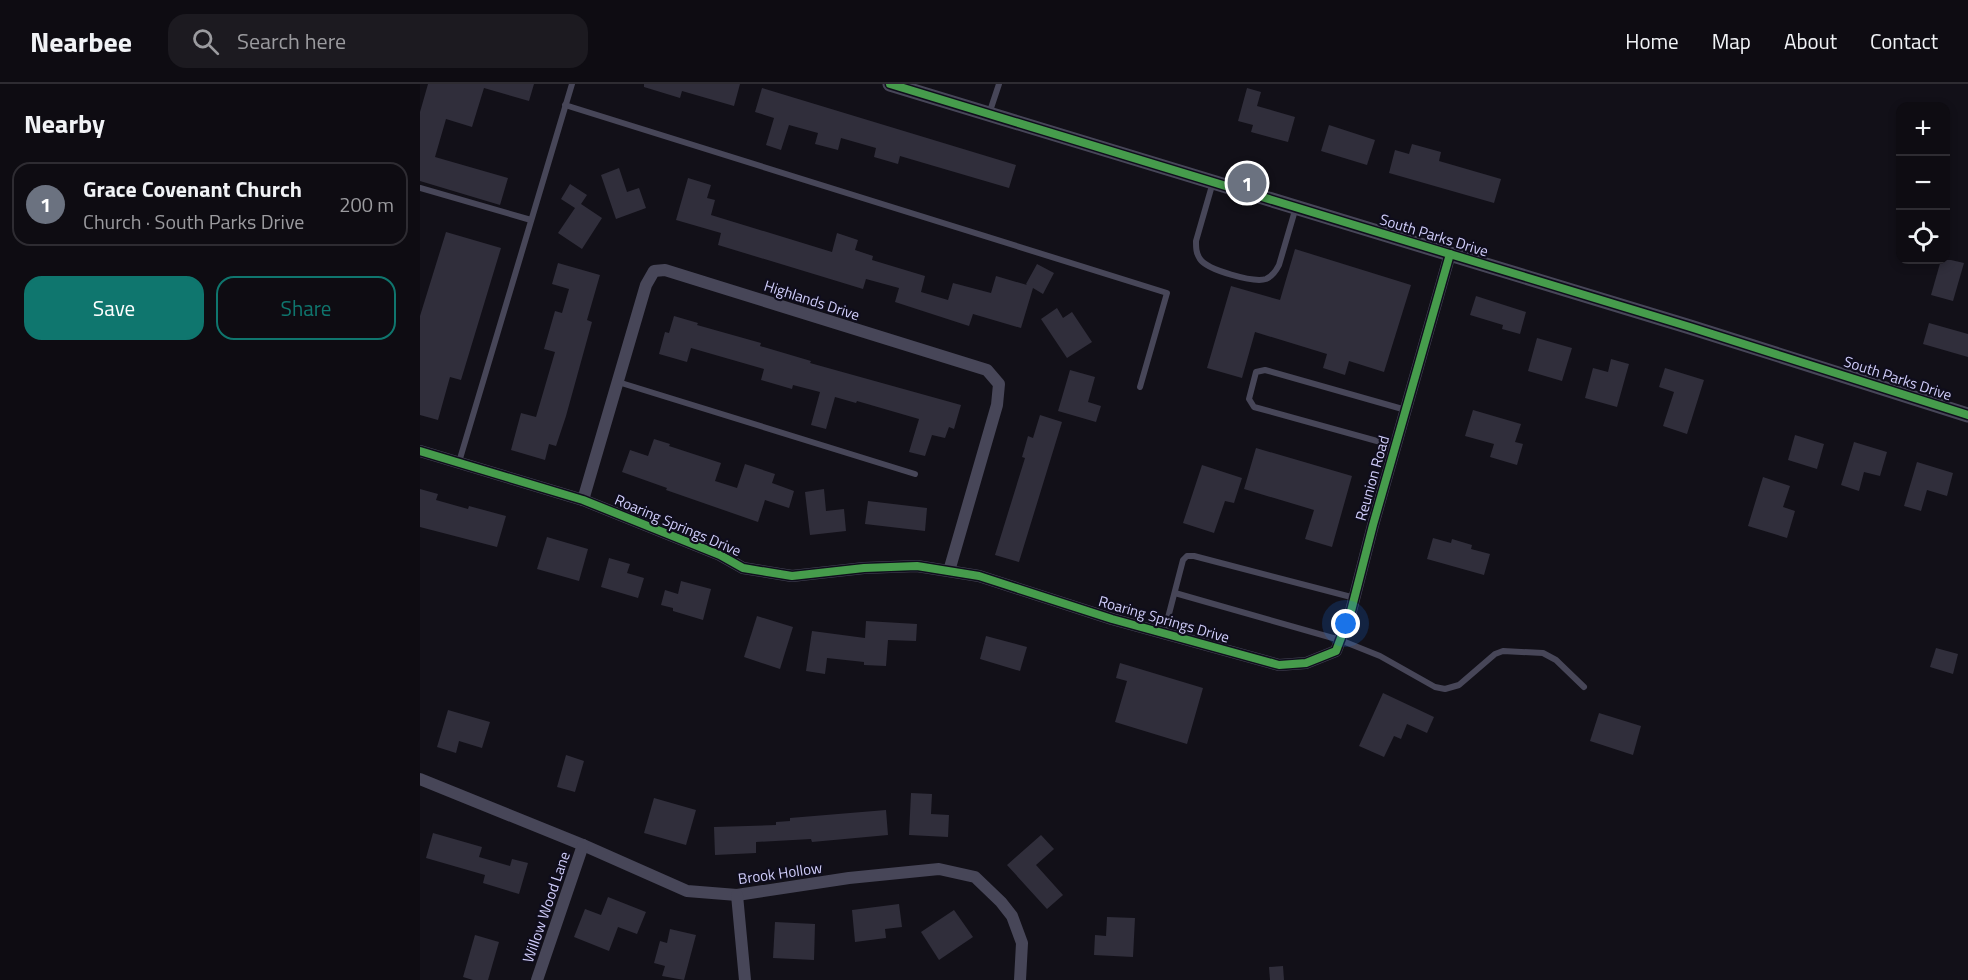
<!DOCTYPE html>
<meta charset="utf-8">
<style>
body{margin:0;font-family:"Titillium Web",sans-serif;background:#1c1a20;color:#f1f3f6}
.controls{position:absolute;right:18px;top:18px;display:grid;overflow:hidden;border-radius:12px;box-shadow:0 3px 9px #0003}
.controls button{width:54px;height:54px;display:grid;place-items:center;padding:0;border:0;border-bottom:2px solid #2e2c32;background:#0e0c12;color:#f1f3f6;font:30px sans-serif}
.you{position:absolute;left:926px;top:540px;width:21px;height:21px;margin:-15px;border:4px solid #fff;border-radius:50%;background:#1a73e8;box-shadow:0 0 0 9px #1a73e833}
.badge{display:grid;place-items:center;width:39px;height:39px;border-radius:50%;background:#0f766e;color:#fff;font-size:20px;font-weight:700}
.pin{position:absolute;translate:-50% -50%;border:3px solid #fff;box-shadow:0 2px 6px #0006}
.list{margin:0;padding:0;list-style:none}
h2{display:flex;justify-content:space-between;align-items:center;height:78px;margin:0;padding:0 24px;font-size:26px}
h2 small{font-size:20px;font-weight:400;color:#9b9b9f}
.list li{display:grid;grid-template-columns:39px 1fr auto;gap:18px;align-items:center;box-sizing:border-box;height:84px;margin:0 12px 12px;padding:0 12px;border:2px solid #2e2c32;border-radius:18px}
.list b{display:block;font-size:22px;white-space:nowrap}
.list p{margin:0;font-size:20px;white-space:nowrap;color:#9b9b9f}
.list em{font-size:20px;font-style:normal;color:#9b9b9f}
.actions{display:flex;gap:12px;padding:18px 24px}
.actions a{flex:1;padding:14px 0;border:2px solid #0f766e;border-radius:18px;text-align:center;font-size:21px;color:#0f766e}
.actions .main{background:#0f766e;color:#fff}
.icon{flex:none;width:33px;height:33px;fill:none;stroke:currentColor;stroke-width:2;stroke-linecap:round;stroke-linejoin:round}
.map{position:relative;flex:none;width:1548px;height:896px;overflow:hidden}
header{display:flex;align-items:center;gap:36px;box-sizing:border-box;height:84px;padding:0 30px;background:#0e0c12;border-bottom:2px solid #2e2c32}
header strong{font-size:28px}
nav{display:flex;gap:33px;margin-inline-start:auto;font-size:21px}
.search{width:420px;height:54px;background:#1c1a20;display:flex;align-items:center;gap:15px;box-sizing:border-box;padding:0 21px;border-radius:18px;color:#9b9b9f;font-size:22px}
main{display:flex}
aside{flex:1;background:#0e0c12}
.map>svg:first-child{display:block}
.building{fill:#302e3b}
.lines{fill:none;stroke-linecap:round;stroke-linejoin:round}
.service{stroke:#474658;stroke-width:6}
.minor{stroke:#474658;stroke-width:12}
.tertiary{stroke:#474658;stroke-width:15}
.cycleway-casing{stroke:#0f0d1c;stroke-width:11}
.cycleway{stroke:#469c4c;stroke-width:8}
.labels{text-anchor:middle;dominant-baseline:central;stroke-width:4.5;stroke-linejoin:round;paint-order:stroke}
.street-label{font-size:15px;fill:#d0cdfa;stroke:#0f0d1c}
</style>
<header>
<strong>Nearbee</strong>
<div class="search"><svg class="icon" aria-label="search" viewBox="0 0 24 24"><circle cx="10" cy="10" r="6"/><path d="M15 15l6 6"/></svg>Search here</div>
<nav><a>Home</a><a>Map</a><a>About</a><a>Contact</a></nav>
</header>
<main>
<aside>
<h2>Nearby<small></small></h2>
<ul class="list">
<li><span class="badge" style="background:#6b7280">1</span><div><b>Grace Covenant Church</b><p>Church · South Parks Drive</p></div><em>200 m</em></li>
</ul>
<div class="actions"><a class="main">Save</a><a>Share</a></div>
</aside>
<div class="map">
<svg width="1548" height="896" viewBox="0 0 1548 896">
<rect width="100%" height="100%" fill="#121018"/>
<g class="building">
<polygon points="8,0 114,0 109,17 64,4 52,43 26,35 15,73 88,94 80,121 0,97 0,28"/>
<polygon points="224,0 320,0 314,22 262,7 260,14 224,3"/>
<polygon points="342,4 596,81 589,104 480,72 478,80 454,73 456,64 421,54 418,66 395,60 398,49 369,41 361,66 346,61 354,34 335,28"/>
<polygon points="827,4 841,8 837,22 875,33 868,58 831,48 833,41 818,37"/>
<polygon points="909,41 955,56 947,81 901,67"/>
<polygon points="992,60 1021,68 1019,77 1081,95 1074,119 969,89 975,66 989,70"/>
<polygon points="199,84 207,108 219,104 226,124 196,135 181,91"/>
<polygon points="268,94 291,101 287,114 295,116 291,131 412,168 417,149 438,156 435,166 453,172 452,176 505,192 501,208 528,216 533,199 571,209 576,192 607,201 606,200 617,180 634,189 623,210 613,204 601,244 553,230 549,242 475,218 479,204 446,195 443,205 298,161 301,149 256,136"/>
<polygon points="150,100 167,111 161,120 182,134 162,165 138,149 155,124 141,115"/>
<polygon points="26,148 81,164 41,296 30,293 18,336 0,331 0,232"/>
<polygon points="875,165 991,201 964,288 929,277 925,291 903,284 907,270 835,248 822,294 787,284 811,202 860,216"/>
<polygon points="1521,176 1531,176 1544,179 1533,217 1511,211"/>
<polygon points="138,179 180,191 167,236 172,238 146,332 136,362 129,360 125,376 91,366 101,329 116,333 135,268 124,265 135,227 142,229 149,205 132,200"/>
<polygon points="1056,212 1106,228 1100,250 1082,245 1083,241 1050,231"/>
<polygon points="637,224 643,234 652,228 672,258 647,274 621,235"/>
<polygon points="254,232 278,239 277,241 341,259 340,262 391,277 390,279 541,321 534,345 529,343 525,354 512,351 505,372 489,368 499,335 437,317 436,319 415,313 406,345 391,341 400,308 373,301 372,305 341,296 344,285 271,264 267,278 239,270 245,248 249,249"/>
<polygon points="1509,239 1548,250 1548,273 1503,260"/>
<polygon points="1117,254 1152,264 1142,297 1108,287"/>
<polygon points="1191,275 1209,280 1197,323 1165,314 1173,284 1188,288"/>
<polygon points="1245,284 1284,296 1267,350 1243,342 1254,308 1239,303"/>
<polygon points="650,286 675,293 668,318 681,322 676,338 638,327"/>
<polygon points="1053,326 1101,340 1095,358 1103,360 1097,381 1070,373 1074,360 1045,352"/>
<polygon points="620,331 642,338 599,478 575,471 605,374 602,373 608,352 613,354"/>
<polygon points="1375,351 1404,360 1397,385 1368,376"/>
<polygon points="234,355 250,360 249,362 301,379 295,397 317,404 325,380 355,390 352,399 374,407 369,424 345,416 338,438 246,406 247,404 202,388 210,366 228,372"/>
<polygon points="1434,358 1467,368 1460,392 1444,388 1439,407 1421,401"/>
<polygon points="836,364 932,392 912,463 885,455 894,426 824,405"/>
<polygon points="1497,378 1533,389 1527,412 1507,406 1501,427 1484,422"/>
<polygon points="782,381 822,394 814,419 805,417 794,449 763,439"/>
<polygon points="1343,393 1370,402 1363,423 1375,427 1367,454 1328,442"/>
<polygon points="0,405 18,410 16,416 48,425 49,422 86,432 77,463 0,443"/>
<polygon points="404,405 406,427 424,425 426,447 390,451 385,408"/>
<polygon points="448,417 507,424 505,447 445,440"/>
<polygon points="127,453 168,465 159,497 117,485"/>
<polygon points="1013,454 1031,459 1032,455 1052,461 1051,465 1070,470 1064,491 1007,475"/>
<polygon points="189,474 210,480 207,489 224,494 218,514 181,503"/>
<polygon points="261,497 291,505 283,536 253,527 253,524 241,521 245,506 258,510"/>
<polygon points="337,532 373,543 360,585 324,573"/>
<polygon points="446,537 497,540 496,557 468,556 466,582 444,581 444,578 407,574 405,590 386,587 392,547 445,554"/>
<polygon points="566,552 607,563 600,587 560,575"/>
<polygon points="1516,564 1538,570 1533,590 1510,583"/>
<polygon points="700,579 783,604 767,660 695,638 707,597 696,594"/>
<polygon points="963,609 1014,633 1007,649 987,640 981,655 974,652 964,673 939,662"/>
<polygon points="28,626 70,638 62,664 39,657 36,669 17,663"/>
<polygon points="1179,629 1221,642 1213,671 1170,657"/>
<polygon points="146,671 164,677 155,708 137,703"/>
<polygon points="491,709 512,710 511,730 529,731 528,753 489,751"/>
<polygon points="234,714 276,726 266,761 224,749"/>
<polygon points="466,726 468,751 392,758 391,755 336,758 336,769 295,771 294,743 356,741 356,738 370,737 370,734"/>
<polygon points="13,749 62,763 59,773 90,782 92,775 108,779 99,810 63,799 65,791 6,774"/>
<polygon points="621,751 634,765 616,781 643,811 627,825 587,781"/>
<polygon points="188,813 226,828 217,850 198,843 189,867 154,853 165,825 181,831"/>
<polygon points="479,820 482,843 465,845 466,854 435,858 432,826"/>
<polygon points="534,826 553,853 519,876 501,848"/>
<polygon points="687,833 715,834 713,873 674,871 675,851 686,852"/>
<polygon points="355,838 395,840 394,876 353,874"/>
<polygon points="250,845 276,851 264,896 242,892 245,882 234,879 240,857 247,859"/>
<polygon points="55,851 79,858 68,896 53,896 43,893"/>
<polygon points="863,882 864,896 850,896 849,883"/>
</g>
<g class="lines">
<g class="service">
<polyline points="145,21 747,209 720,303"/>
<polyline points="569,30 579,0"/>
<path d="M793,98L776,157C776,164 776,169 780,175C787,186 834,199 846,195C853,192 856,187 859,181L876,123"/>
<polyline points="0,104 111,136"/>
<polyline points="198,298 495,390"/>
<polyline points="975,362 834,323 829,315 836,288 845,286 986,326"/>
<polyline points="39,378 152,0"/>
<polyline points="755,509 920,556 960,572 1015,603 1025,605 1039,601 1075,570 1083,567 1123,569 1136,576 1164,603"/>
<polyline points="744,549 763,476 767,472 774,472 935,514"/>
</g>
<g class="minor">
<polyline points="0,367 163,416 300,471 323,484 372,492 444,484 497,482 559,492 692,535 859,581 886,579 916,567 931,527 953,441 1030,170"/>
<polyline points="163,416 226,201 234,187 245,186 567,286 579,300 577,321 529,487"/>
<polyline points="0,695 163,761 267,807 317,811 429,794 519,785 555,793 581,818 592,832 602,859 600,896"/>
<polyline points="317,811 325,896"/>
<polyline points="117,896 163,761"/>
</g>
<polyline class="tertiary" points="470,0 1270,243 1548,331"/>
<g class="cycleway-casing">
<g id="cycleway">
<polyline points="470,0 1270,243 1548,331"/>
<polyline points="0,367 163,416 300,471 323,484 372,492 444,484 497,482 559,492 692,535 859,581 886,579 916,567 931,527 953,441 1030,170"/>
</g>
</g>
<use href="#cycleway" class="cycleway"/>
</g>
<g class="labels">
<g class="street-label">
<text transform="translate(1014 151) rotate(17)">South Parks Drive</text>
<text transform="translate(392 216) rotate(18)">Highlands Drive</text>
<text transform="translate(1478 294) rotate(18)">South Parks Drive</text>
<text transform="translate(952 394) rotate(-74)">Reunion Road</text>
<text transform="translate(258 441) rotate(23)">Roaring Springs Drive</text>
<text transform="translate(744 535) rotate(16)">Roaring Springs Drive</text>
<text transform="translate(360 789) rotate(-8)">Brook Hollow</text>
<text transform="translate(126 823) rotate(-71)">Willow Wood Lane</text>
</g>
</g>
</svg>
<div class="controls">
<button>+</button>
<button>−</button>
<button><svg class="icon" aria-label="locate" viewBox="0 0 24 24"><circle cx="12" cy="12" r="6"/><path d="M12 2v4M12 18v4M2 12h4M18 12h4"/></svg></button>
</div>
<div class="you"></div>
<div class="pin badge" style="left:827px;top:99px;background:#6b7280">1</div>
</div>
</main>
